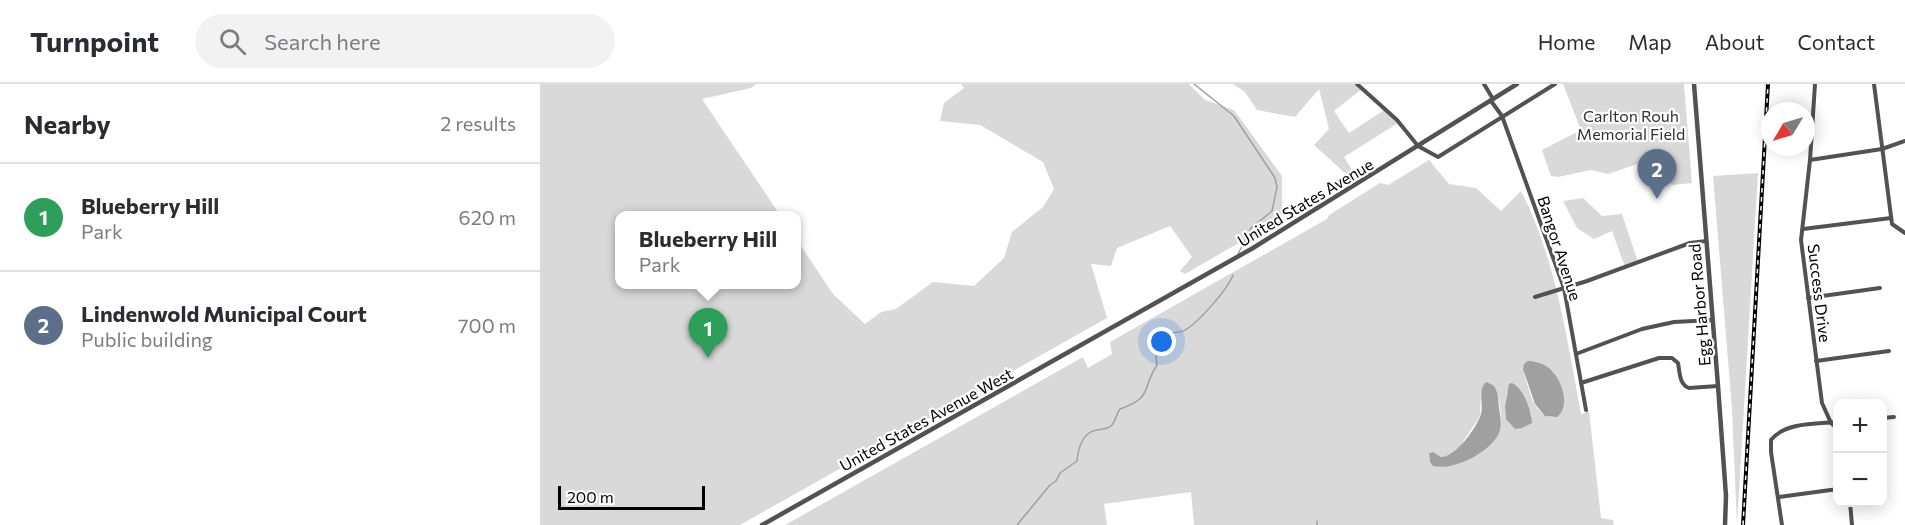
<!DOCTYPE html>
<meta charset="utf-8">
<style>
body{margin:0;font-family:Commissioner,sans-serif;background:#f2f2f3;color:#2b2b33}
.controls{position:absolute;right:18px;bottom:18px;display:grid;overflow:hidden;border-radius:12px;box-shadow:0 3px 15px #0003}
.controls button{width:54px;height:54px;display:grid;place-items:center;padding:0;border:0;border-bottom:2px solid #e1e1e2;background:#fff;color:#2b2b33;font:30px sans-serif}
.compass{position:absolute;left:1221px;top:18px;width:54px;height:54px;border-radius:50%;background:#fff;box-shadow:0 3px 15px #0003;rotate:232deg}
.scale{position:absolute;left:18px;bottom:15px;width:147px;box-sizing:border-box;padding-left:6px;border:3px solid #000;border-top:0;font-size:16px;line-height:21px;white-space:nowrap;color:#000;-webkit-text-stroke:4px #fff;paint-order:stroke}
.you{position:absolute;left:622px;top:258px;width:21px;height:21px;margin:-15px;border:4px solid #fff;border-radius:50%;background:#1a73e8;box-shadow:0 0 0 9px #1a73e833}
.badge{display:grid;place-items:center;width:39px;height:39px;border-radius:50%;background:#b45309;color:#fff;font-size:20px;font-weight:700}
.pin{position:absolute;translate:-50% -50px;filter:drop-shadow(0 2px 3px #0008)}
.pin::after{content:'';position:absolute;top:32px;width:21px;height:18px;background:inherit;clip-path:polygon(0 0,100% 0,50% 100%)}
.popup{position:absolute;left:75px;top:127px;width:186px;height:78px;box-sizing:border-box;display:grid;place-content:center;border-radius:12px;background:#fff;filter:drop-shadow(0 2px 4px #0005);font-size:20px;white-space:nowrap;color:#7c7c81}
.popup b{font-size:22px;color:#2b2b33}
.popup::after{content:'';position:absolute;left:50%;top:100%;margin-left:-12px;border:12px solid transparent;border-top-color:#fff}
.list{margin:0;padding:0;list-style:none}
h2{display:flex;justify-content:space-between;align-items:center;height:78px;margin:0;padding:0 24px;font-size:26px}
h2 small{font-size:20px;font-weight:400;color:#7c7c81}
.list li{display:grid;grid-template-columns:39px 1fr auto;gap:18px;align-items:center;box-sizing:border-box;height:108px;padding:0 24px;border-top:2px solid #e1e1e2}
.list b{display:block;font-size:22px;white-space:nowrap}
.list p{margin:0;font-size:20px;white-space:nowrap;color:#7c7c81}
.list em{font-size:20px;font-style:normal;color:#7c7c81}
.icon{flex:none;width:33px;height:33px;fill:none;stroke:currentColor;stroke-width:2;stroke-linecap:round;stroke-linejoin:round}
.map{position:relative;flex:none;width:1365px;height:441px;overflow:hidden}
header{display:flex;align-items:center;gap:36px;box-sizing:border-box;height:84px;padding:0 30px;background:#fff;border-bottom:2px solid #e1e1e2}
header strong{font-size:28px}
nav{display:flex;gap:33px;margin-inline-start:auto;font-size:21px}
.search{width:420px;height:54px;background:#f2f2f3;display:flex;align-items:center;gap:15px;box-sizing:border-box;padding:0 21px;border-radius:33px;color:#7c7c81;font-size:22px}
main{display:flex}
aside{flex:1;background:#fff}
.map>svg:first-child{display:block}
.green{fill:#d9d9d9;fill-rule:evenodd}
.water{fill:#a0a0a0}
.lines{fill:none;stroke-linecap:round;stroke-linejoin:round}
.stream{stroke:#a0a0a0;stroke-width:1.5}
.minor{stroke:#525252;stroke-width:4}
.tertiary{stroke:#525252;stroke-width:4.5}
.rail-casing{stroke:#000;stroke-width:4}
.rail{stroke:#fff;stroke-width:1.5;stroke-dasharray:4.5;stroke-linecap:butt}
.labels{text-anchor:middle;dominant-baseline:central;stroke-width:4.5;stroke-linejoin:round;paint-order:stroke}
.park-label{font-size:16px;fill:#303030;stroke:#fff}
.street-label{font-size:16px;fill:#000;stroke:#fff}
</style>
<header>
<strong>Turnpoint</strong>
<div class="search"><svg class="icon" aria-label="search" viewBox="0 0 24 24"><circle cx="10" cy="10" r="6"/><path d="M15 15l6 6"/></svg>Search here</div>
<nav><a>Home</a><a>Map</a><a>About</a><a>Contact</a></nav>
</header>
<main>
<aside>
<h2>Nearby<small>2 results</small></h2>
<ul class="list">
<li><span class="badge" style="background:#2e9e5b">1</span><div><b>Blueberry Hill</b><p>Park</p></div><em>620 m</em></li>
<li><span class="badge" style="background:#5c6f8a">2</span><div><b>Lindenwold Municipal Court</b><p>Public building</p></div><em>700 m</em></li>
</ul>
</aside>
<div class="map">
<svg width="1365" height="441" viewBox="0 0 1365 441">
<rect width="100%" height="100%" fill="#fff"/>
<g class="green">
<polygon points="0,0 216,0 211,4 162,15 240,131 80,132 80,200 256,200 257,156 293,210 325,240 341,228 356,225 393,198 434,202 464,174 472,148 503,123 514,105 503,78 440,41 400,37 404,19 424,4 421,0 649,0 665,16 694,26 742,92 742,134 645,190 640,187 652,173 630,142 577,164 571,182 551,180 567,234 200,441 0,441"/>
<polygon points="693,0 817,0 823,4 794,27 809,49 846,25 858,39 804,73 814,89 806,94 807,91 774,61 789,45 779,5 755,33 717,26 705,8"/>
<polygon points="1023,0 1144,0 1152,99 1132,101 1119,82 1112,82 1106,77 1068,90 1051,86 1018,93 1011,92 1002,66 1041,46"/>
<path d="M889,76L909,100L936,104L961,127L981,107C1016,175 1027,255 1041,330L1049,327L1061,434L1073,436L1074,441H654L651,408L564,420L567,441H245L543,273L548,284L572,270L570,258L787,135L789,131L840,99L848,101ZM984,280C991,282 1005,282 1011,286C1016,289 1018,297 1020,302C1033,338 1002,344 991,312C988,302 983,291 984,280ZM956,305C960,317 963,336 959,348C953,369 916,383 896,383L890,378L889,369L892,368L899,373L904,374L909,373L919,364L940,332L941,307ZM967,308L984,312L992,333L966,335L965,322Z"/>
<polygon points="1218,89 1197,441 1192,325 1173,92"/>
<polygon points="1043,114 1062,132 1082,130 1098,178 1085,183 1072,147 1054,155 1037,144 1023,117"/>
</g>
<g class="water">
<path d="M988,277C995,277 1005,280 1010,285C1022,295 1031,323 1017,333L1005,332L995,320L983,285L984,280Z"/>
<path d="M946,298L953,301C959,308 958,315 959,323C960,332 963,343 958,351C949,369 913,387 893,382L890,378L889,369L893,368L901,373C916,373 937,343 941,330C944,319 937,307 946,298Z"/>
<path d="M972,299C984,305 991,326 992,339L982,344L975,345L966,335L965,322L969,300Z"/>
</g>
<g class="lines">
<g class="stream">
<polyline points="654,0 694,32 735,94 737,103 732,127 711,144 698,170"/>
<polyline points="777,437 777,441"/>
<path d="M477,441L510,401L516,397L520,389L537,377C538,366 542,348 557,346C563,344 566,346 571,342C576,337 576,330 580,325C614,313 601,305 617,281L616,272L623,264L626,250C633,247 639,250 645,246C658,239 688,205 693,191"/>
</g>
<g class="minor">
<polyline points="817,0 857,36 878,62 898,73 1015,0"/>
<polyline points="944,0 953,15"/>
<polyline points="1275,0 1270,76 1261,156 1282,319 1291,339 1298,345"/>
<polyline points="1334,0 1352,140 1365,149"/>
<polyline points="951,17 962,32 1024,204 1046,326"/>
<polyline points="1270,76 1342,65 1365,57"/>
<polyline points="1263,145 1351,134"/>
<polyline points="995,213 1047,197 1150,159 1166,157"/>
<polyline points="1268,214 1340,204"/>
<polyline points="1036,270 1102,245 1134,238 1173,236"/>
<polyline points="1276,277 1349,267"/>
<path d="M1041,299L1119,274H1132L1138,279C1140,289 1139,300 1149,304L1178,302"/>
<polyline points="1342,334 1354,333"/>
<polyline points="1239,413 1298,405"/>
<polyline points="1310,418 1312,441"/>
<path d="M1242,441L1231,368V356C1245,338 1277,340 1298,338"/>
</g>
<g class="tertiary">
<polyline points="1154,0 1178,302 1186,412 1185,441"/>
<polyline points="222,441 713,164 977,0"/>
</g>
<g class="rail-casing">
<polyline id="rail" points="1203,441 1228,0"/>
</g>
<use href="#rail" class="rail"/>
</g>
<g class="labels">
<g class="park-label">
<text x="1091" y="31">Carlton Rouh<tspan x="1091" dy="18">Memorial Field</tspan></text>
</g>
<g class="street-label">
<text transform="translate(765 118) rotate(-31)">United States Avenue</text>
<text transform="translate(1020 164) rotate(72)">Bangor Avenue</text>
<text transform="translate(1280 209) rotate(83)">Success Drive</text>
<text transform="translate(1159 221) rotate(-95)">Egg Harbor Road</text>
<text transform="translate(386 335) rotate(-29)">United States Avenue West</text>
</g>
</g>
</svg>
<div class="controls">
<button>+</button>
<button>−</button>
</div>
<svg class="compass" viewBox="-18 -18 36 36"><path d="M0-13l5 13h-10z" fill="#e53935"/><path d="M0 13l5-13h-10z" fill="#7c7c81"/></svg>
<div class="scale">200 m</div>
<div class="you"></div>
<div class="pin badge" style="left:168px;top:274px;background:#2e9e5b">1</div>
<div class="popup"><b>Blueberry Hill</b>Park</div>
<div class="pin badge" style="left:1117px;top:115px;background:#5c6f8a">2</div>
</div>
</main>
